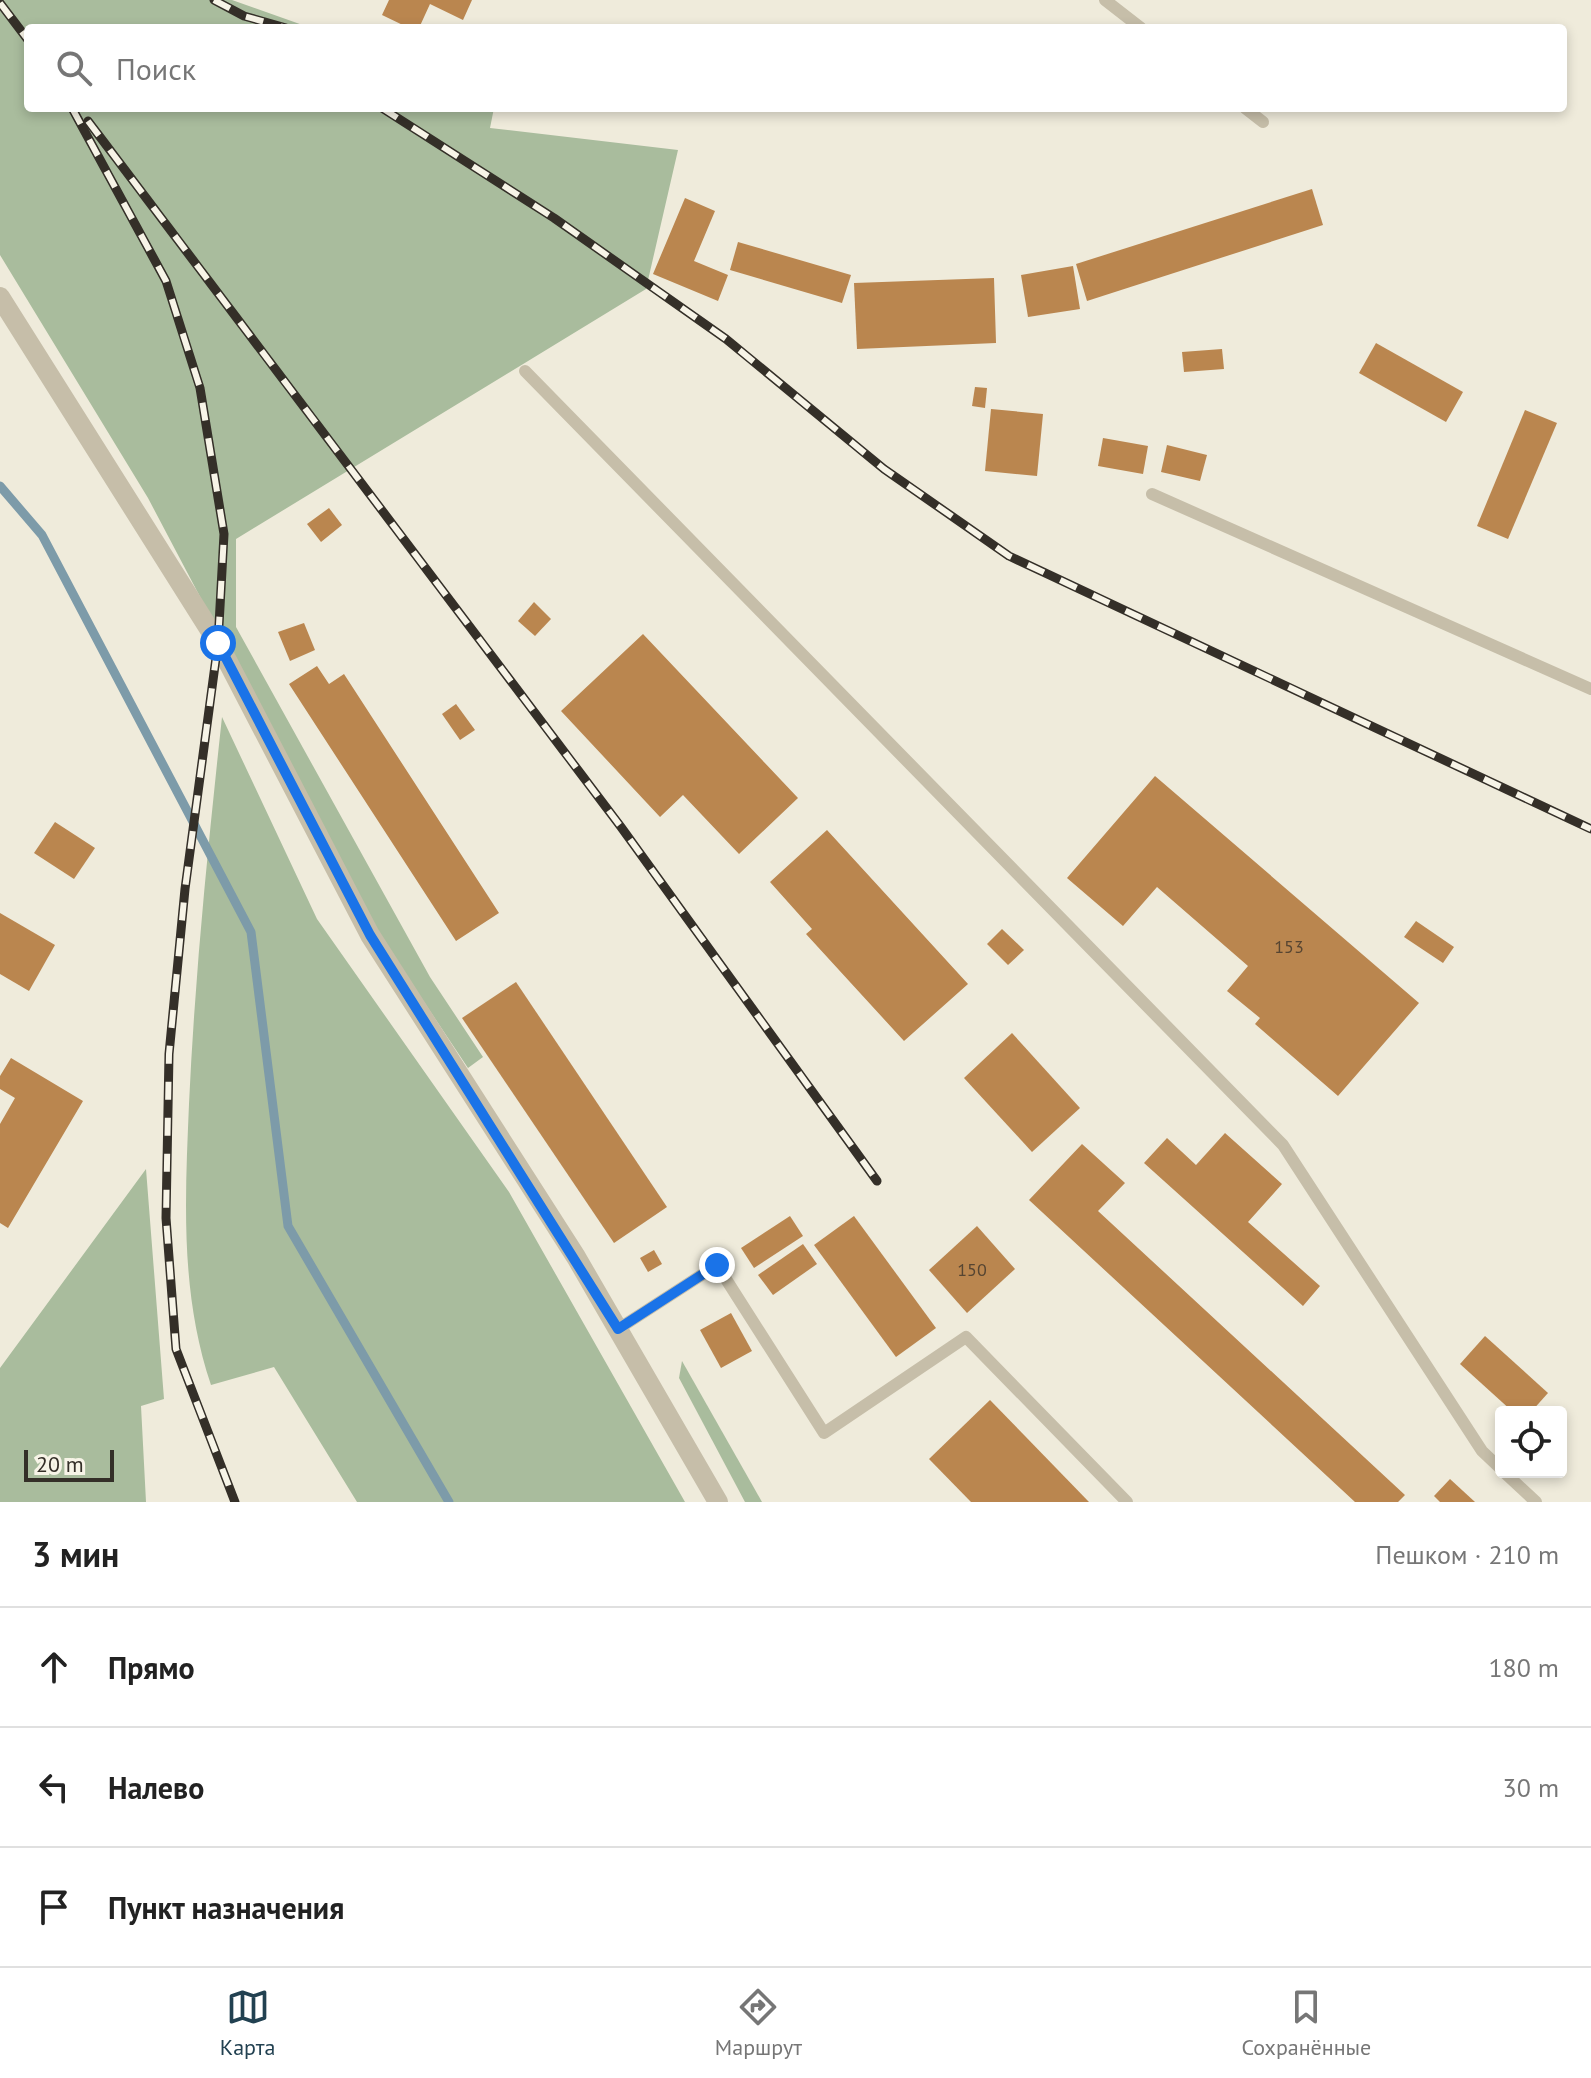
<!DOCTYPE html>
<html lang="ru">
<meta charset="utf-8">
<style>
body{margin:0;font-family:"PT Sans",sans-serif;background:#f6f6f6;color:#222}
.controls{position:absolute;right:24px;bottom:24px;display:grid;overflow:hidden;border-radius:8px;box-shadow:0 4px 12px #0003}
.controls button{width:72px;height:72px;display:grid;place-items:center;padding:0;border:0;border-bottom:2px solid #e0e0e0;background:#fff;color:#222;font:40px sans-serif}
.scale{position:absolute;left:24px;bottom:20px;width:90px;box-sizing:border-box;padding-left:8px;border:4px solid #342f28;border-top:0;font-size:22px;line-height:28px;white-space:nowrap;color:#342f28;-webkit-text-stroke:6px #f7f4e7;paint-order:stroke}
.stop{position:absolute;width:24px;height:24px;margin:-18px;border:6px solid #1a73e8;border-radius:50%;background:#fff}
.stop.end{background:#1a73e8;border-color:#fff;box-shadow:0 2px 8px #0008}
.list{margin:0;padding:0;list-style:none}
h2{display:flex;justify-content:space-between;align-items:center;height:104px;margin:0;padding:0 32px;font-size:34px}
h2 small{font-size:26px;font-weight:400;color:#767676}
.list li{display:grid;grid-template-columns:52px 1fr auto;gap:24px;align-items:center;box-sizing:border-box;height:120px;padding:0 32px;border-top:2px solid #e0e0e0}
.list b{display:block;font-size:30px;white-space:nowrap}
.list em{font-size:26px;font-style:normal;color:#767676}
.icon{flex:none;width:44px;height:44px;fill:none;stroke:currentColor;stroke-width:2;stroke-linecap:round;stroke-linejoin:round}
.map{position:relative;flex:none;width:1591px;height:1502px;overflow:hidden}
.search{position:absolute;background:#fff;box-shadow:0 4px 12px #0003;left:24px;right:24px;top:24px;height:88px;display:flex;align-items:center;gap:20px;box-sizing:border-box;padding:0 28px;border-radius:8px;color:#767676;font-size:30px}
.sheet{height:464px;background:#fff}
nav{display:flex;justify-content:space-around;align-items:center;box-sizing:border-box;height:112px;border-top:2px solid #e0e0e0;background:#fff;font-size:22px;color:#767676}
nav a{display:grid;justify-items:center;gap:4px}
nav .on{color:#224151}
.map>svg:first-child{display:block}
.green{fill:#a9bc9d}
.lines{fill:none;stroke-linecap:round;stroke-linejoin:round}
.stream{stroke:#7d9ba9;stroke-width:9}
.building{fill:#ba864f}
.lane{stroke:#c6bea9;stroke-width:12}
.street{stroke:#c6bea9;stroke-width:20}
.rail-casing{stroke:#342f28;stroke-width:9}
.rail{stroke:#f7f4e7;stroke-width:6;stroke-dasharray:18;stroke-linecap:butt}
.route{stroke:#1a73e8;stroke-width:10}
.labels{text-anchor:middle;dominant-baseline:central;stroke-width:6;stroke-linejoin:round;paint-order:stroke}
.number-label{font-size:18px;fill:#564532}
</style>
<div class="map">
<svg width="1591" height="1502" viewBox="0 0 1591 1502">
<rect width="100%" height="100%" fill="#efebdb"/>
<g class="green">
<polygon points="0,0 232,0 311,28 28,28 28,108 494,108 490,128 678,150 646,289 236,539 236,627 430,977 483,1057 468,1068 374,927 148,498 0,255"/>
<path d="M222,717L317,919L509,1192L685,1502H357L274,1367L211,1385C180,1293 185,1200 189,1104C195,974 208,846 222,717Z"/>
<polygon points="146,1169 164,1399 141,1406 146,1502 0,1502 0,1368"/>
<polygon points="682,1361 762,1502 745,1502 679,1378"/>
</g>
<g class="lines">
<polyline class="stream" points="0,486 42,535 251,932 288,1226 449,1502"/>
</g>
<g class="building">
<polygon points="389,0 472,0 463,20 430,4 419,28 409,28 382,15"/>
<polygon points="1312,189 1323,225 1087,301 1076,264"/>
<polygon points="685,198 715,211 694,261 728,275 718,301 653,274"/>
<polygon points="738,242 851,275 842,303 730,270"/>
<polygon points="1073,266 1080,309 1028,317 1021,275"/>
<polygon points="994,278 996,343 857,349 854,283"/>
<polygon points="1376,343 1463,392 1446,422 1359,373"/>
<polygon points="1222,349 1224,369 1184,372 1182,352"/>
<polygon points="975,387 987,388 985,408 972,406"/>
<polygon points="991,409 1043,414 1037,476 985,471"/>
<polygon points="1525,410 1557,423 1508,539 1477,526"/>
<polygon points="1103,438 1148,446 1143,474 1098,466"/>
<polygon points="1167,445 1207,455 1200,481 1161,472"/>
<polygon points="329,508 342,525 321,542 307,524"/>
<polygon points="534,602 551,619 535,636 518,621"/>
<polygon points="304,623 315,650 290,661 278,632"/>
<polygon points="643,634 798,798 739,854 683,795 660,817 561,711"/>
<polygon points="317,666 329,684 344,674 499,913 456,941 289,684"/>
<polygon points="456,704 475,730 460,740 442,714"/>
<polygon points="1155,776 1419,1003 1338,1096 1255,1024 1260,1018 1227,991 1248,966 1157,887 1123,926 1067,878"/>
<polygon points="55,822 95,848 74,879 34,853"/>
<polygon points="827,830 968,984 904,1041 806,934 812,929 770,882"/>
<polygon points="0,913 55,945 29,991 0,974"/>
<polygon points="1416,921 1454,947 1443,963 1404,937"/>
<polygon points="1002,929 1024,950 1008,965 987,944"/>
<polygon points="516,982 667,1207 614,1243 462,1018"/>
<polygon points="1012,1033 1080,1108 1032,1152 964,1078"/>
<polygon points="11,1058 83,1101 8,1228 0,1223 0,1124 15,1098 0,1089 0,1076"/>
<polygon points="1225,1133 1282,1184 1248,1222 1320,1286 1303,1306 1144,1163 1167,1138 1196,1165"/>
<polygon points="1082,1144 1125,1183 1098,1211 1405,1495 1398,1502 1355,1502 1029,1200"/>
<polygon points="790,1216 803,1236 754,1268 741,1248"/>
<polygon points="854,1216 936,1328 896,1357 814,1245"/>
<polygon points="977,1226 1015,1269 967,1313 929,1270"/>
<polygon points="803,1244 817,1264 773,1295 758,1275"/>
<polygon points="654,1250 662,1264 648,1272 640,1258"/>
<polygon points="731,1313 752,1351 721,1368 700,1330"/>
<polygon points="1485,1336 1548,1393 1531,1412 1513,1412 1460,1364"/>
<polygon points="990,1400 1089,1502 971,1502 929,1459"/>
<polygon points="1450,1479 1475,1502 1440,1502 1434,1496"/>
</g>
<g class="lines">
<g class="lane">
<polyline points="1105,0 1141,28"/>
<polyline points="1245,108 1263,122"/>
<polyline points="525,371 1283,1145 1482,1451 1501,1469"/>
<polyline points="1152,494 1591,689"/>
<polyline points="618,1329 717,1265 824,1433 966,1337 1127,1502"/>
<polyline points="1504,1472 1536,1502"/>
</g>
<polyline class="street" points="0,297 218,643 370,935 576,1257 718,1502"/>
<g class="rail-casing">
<g id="rail">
<polyline points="214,0 244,16 286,28"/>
<polyline points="0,3 28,40"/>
<polyline points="72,108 166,281 200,388 224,534 218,643 185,889 169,1054 166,1218 176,1349 235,1502"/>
<polyline points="382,108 554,218 726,339 884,469 1009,556 1591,829"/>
<polyline points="88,121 621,827 877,1181"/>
</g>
</g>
<use href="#rail" class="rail"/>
</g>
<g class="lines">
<polyline class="route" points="218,643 370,935 618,1329 717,1265"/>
</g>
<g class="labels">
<g class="number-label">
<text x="1289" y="946">153</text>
<text x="972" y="1269">150</text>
</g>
</g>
</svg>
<div class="controls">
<button><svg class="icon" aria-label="locate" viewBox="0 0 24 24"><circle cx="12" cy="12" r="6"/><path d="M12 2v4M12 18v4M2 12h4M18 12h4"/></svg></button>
</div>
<div class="scale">20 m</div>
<div class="stop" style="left:218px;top:643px"></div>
<div class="stop end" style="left:717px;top:1265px"></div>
<div class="search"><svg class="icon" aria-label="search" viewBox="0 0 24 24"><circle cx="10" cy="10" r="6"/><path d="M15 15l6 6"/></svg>Поиск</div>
</div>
<section class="sheet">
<h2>3 мин<small>Пешком · 210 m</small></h2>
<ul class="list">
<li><svg class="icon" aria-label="ahead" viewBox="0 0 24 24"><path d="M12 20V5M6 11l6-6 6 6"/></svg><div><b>Прямо</b></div><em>180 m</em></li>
<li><svg class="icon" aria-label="left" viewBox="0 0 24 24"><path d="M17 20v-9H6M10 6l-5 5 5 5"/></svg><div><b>Налево</b></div><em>30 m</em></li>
<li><svg class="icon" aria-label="arrive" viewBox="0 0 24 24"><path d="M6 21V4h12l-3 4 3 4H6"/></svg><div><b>Пункт назначения</b></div></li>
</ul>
</section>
<nav>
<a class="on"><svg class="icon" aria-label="map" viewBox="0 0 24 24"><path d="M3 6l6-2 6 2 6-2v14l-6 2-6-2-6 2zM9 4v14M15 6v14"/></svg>Карта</a>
<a><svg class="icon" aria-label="directions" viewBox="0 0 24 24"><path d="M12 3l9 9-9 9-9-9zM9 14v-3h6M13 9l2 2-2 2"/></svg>Маршрут</a>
<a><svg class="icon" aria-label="saved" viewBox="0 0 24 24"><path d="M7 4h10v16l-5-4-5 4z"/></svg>Сохранённые</a>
</nav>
